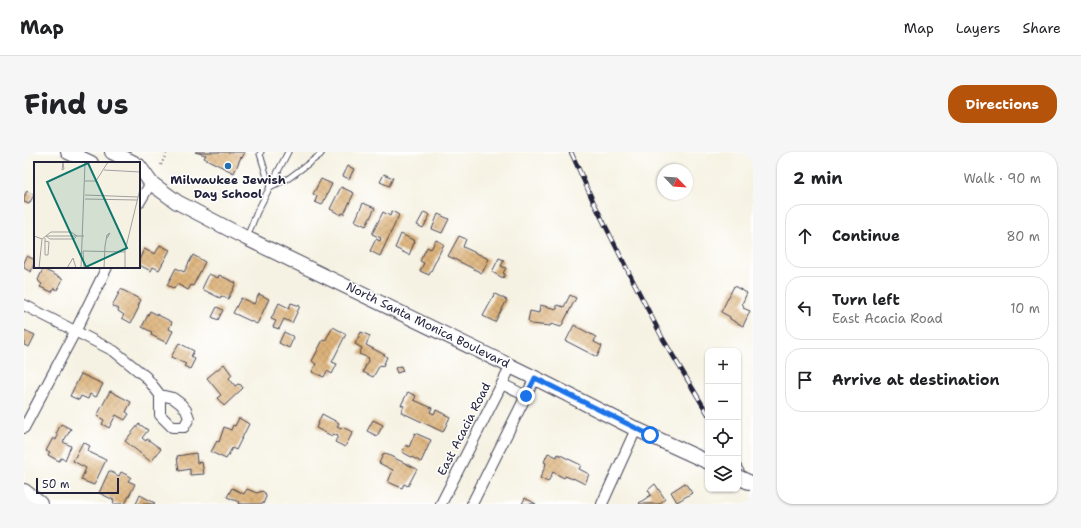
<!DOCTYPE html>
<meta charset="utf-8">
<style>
body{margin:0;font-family:"Shantell Sans",sans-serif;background:#f6f6f6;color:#202124}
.controls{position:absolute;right:12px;bottom:12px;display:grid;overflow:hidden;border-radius:8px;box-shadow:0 1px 3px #0004}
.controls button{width:36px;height:36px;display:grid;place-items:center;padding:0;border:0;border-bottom:1px solid #e0e0e0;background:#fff;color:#202124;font:20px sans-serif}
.compass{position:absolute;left:633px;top:12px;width:36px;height:36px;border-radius:50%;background:#fff;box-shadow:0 1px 3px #0004;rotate:115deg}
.scale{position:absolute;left:12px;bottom:10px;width:83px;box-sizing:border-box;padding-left:4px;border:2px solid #22223b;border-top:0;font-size:11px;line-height:14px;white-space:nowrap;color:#22223b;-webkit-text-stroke:3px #fff;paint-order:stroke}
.stop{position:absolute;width:12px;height:12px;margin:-9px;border:3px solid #1a73e8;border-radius:50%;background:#fff}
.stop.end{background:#1a73e8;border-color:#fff;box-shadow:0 1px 4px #0008}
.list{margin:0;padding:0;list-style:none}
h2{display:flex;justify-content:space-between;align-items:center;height:52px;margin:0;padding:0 16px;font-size:17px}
h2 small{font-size:13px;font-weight:400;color:#757577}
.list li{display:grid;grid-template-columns:26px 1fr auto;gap:12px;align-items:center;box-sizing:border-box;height:64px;margin:0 8px 8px;padding:0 8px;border:1px solid #e0e0e0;border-radius:16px}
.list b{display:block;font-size:15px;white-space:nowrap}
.list p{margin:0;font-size:13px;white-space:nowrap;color:#757577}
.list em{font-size:13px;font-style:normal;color:#757577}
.icon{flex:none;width:22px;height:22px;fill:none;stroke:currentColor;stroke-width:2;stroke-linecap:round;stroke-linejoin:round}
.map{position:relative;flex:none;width:729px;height:352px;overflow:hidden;border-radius:16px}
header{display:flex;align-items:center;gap:24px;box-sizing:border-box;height:56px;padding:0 20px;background:#fff;border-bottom:1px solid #e0e0e0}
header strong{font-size:19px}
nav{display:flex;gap:22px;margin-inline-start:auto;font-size:14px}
.intro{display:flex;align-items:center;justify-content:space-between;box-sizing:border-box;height:96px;padding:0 24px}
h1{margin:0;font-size:28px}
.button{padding:10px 18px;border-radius:16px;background:#b45309;color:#fff;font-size:14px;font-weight:700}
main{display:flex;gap:24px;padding:0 24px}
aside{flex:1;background:#fff;border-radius:16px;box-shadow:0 1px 3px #0004}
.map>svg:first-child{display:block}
.building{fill:url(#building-cross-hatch)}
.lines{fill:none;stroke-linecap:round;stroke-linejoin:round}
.lane-casing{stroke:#424154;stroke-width:7}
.street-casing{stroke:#424154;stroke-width:12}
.secondary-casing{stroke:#424154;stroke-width:16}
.primary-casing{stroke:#424154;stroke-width:18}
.path{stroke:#424154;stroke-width:2;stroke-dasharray:1 3;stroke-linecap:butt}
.lane{stroke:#fff;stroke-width:5}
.street{stroke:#fff;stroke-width:10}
.secondary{stroke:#fff;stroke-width:14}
.primary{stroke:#fff;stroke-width:16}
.rail-casing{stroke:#22223b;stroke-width:4.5}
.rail{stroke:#fff;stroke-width:3;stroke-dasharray:9;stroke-linecap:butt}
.secondary-bridge-casing{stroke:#424154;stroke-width:16;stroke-linecap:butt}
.secondary-bridge{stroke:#fff;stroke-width:14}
.route{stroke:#1a73e8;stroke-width:5}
.poi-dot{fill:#1f6fb2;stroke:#fff;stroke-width:1.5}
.labels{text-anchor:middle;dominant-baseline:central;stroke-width:3;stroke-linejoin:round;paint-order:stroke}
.poi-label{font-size:12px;font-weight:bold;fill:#22223b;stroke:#fff}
.street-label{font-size:12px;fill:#22223b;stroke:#fff}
.inset-road{fill:none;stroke:#a19fa0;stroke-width:1}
.view{fill:#0f766e;fill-opacity:0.15;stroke:#0f766e;stroke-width:2}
.inset-edge{fill:none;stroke:#22223b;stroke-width:2}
</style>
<header>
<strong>Map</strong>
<nav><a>Map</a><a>Layers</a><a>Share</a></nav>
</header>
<div class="intro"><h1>Find us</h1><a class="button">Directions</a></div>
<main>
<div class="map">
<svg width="729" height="352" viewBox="0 0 729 352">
<defs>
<pattern id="building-cross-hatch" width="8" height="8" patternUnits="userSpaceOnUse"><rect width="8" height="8" fill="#ddb279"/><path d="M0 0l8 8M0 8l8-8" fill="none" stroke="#bd996a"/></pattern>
</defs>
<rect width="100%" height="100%" fill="#fff"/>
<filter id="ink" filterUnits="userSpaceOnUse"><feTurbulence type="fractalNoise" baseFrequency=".025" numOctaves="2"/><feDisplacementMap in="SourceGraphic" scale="8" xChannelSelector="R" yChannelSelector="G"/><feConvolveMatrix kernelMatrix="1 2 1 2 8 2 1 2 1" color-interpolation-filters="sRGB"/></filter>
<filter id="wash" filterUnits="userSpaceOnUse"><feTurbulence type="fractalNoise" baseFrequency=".012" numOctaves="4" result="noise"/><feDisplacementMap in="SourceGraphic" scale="16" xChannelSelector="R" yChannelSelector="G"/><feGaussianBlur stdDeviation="0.9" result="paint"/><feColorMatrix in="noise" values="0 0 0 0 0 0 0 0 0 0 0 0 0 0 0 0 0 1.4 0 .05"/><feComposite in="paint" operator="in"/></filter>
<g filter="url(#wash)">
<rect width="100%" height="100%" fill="#f6f2e3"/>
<g id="blocks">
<g class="building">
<polygon points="171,0 221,0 218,6 217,5 210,21 180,6 182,3"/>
<polygon points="324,14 330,17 325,27 319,24"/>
<polygon points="360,22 369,26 365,34 356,30"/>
<polygon points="297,27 308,32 298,53 291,50 293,44 289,42"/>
<polygon points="317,35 330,41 320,62 318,61 317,63 306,57"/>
<polygon points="3,39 10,43 5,52 0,50 0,45"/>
<polygon points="339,51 351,56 342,74 331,69"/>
<polygon points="368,59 375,63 356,104 346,99 352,87 356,89 357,86 348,82 359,60 366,64"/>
<polygon points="400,60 406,63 399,76 393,73"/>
<polygon points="414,62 425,67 418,81 408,77"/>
<polygon points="377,82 391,89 385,103 371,96"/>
<polygon points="435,84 442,87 439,95 465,107 458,121 424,104"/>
<polygon points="412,88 420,92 405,123 396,119 400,111 396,109 403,95 407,97"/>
<polygon points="136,93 146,98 135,118 129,115 127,119 115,113 115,108 120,97 131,102"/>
<polygon points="169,103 181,110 169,134 167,133 164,138 153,132 150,137 143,133 152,116 160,120"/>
<polygon points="3,104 11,108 7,120 0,116 0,111"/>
<polygon points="475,106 480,108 477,114 482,116 479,121 481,122 479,126 468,120"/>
<polygon points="19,117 39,127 33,138 30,136 28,140 16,135 18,132 15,130 15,129 14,128"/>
<polygon points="185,122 194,126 195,123 212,131 204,147 197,144 196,146 178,137"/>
<polygon points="710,134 723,141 718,152 720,154 719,156 726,159 719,174 706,167 706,165 697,160"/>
<polygon points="97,137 117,148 114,154 115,155 107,171 98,166 100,163 94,159 95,157 88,154"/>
<polygon points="235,142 245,147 233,172 209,161 217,146 230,152"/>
<polygon points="471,142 483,148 471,170 459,164"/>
<polygon points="546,143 552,146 537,175 527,172 526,174 507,172 504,169 506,159 515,161 516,153 533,157 533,153 540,155"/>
<polygon points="255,151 265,156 267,151 276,154 268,171 260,167 255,177 249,175 252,169 247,167"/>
<polygon points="193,155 199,158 194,168 188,165"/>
<polygon points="126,159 148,170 145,177 149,179 143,191 127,183 128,180 118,175"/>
<polygon points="550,173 572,185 570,190 578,194 573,205 542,189"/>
<polygon points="309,175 322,182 308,210 313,212 308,222 303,219 300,225 288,220 292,212 288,209 299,188 301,189"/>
<polygon points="0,178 11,183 5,195 0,193"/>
<polygon points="260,180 270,185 265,196 255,191"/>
<polygon points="337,180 346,184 342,193 361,203 361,204 363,205 359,214 356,213 349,225 339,220 345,206 335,202 338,196 331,192"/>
<polygon points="155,191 170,199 167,204 171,207 166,217 160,214 162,212 147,205"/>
<polygon points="200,212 208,223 205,226 211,234 214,232 217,233 219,236 200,254 193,246 197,243 183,226"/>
<polygon points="377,214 379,219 373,221 371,216"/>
<polygon points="57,222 79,232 72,245 66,242 64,247 57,244 55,248 46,244"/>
<polygon points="86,239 107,250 102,260 105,262 101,268 92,263 85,276 78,272 80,268 73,264"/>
<polygon points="384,240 392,244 390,248 408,256 406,260 410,262 412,258 426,265 419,280 377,260 380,254 377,253"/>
<polygon points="298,262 315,271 313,275 317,277 318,275 329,280 321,295 311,290 314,284 309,282 308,284 292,276"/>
<polygon points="215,266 225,272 212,298 208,296 202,307 187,300 193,289 195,290 200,275 207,278 209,273 211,274"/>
<polygon points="349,268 359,273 353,284 343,279"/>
<polygon points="37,272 47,277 39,290 47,294 41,308 37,306 35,309 24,303 26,300 22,299 29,286 32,288 34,283 32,282"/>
<polygon points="115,272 124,278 118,286 122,289 123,287 137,297 127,310 101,289"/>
<polygon points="391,281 407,288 397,310 378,300 382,293 385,295"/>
<polygon points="59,290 66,294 63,299 82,308 70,333 57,328 62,316 49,309"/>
<polygon points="172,301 173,311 178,310 180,322 166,323 166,317 155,319 153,304"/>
<polygon points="360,301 393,317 384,334 380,332 378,336 364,330 369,318 355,311"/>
<polygon points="524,301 533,305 534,302 557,313 555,317 565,322 561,332 549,326 549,327 541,324 540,326 529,320 524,330 516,326 521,315 522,311 520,310"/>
<polygon points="85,319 95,324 97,320 107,325 104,329 111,332 101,352 89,352 90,348 75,341"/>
<polygon points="661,331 668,341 653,350 647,340"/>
<polygon points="631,332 641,347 635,352 616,352 615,351 627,343 624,338"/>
<polygon points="208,336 220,342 223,337 233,341 238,339 241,341 242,345 239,352 214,352 215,350 203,345"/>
<polygon points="116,343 131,351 130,352 112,352"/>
<polygon points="501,346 512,352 498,352"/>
</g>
</g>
</g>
<g filter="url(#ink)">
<use href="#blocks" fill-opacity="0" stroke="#424154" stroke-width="1"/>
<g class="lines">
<g class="lane-casing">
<g id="lane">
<polyline points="237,0 236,2 246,35"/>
<polyline points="246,35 265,26 296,3 298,0"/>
<polyline points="223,85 233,60 264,0"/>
</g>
</g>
<g class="street-casing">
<g id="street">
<polyline points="115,51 127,31"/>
<polyline points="0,153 90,199 122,225 136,243 149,246 157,252 162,258 165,266 160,275 148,275 136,263 136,243"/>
<polyline points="478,232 502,244"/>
<polyline points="0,276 52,178 83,115"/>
<polyline points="417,352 487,214"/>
<polyline points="448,352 511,226"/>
<polyline points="578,352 612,277"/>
</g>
</g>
<g class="secondary-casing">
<g id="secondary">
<polyline points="44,0 67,11"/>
<polyline points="88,0 110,11"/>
<polyline points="115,14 127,31 153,50 222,86 511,226 612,277 684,310"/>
</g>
</g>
<g class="primary-casing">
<polyline id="primary" points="0,340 15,352"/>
</g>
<polyline class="path" points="137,13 143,0"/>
<use href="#lane" class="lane"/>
<use href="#street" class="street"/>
<use href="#secondary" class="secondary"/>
<use href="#primary" class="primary"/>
<g class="rail-casing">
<g id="rail">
<polyline points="547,0 569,49 604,119 639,187 684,262"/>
<polyline points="714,312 729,336"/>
</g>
</g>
<use href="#rail" class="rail"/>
<g class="secondary-bridge-casing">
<polyline id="secondary-bridge" points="714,325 729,332"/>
</g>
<use href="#secondary-bridge" class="secondary-bridge"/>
</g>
</g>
<g class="lines" filter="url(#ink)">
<polyline class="route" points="502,244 511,226 626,283"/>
</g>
<circle class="poi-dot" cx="204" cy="14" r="4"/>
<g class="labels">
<g class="poi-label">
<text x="204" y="28">Milwaukee Jewish<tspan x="204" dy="14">Day School</tspan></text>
</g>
<g class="street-label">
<text transform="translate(404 173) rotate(26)">North Santa Monica Boulevard</text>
<text transform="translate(440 277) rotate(-63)">East Acacia Road</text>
</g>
</g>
<g transform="translate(10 10)">
<rect width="106" height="106" fill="#f6f2e3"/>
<path class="inset-road" d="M29,1L30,7L28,8L29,0M70,8L106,10M51,19H62L74,0M51,33L104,35M51,37L103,38M0,74L8,77L5,106M12,74L16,77H40L42,75M13,74H50M8,77L17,70H37L43,74M11,79L15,80L14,93H11V76M49,89L91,90M49,89L50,106M33,106L39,96L42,106M47,106L51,0M70,106L71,84L73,73L76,71L73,76M91,106V89L106,27"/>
<path class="view" d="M54,1L93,86L52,105L13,20Z"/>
<rect width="106" height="106" class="inset-edge"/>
</g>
</svg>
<div class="controls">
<button>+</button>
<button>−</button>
<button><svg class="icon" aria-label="locate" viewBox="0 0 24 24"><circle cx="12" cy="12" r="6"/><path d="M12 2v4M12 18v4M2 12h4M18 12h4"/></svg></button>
<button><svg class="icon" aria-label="layers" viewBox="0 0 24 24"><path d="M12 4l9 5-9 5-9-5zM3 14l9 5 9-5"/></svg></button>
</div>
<svg class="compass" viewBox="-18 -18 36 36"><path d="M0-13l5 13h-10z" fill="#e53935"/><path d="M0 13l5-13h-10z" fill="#757577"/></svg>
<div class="scale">50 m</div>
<div class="stop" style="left:626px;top:283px"></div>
<div class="stop end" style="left:502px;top:244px"></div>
</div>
<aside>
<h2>2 min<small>Walk · 90 m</small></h2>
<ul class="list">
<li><svg class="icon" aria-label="ahead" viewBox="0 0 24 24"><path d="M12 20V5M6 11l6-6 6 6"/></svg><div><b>Continue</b></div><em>80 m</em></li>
<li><svg class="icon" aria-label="left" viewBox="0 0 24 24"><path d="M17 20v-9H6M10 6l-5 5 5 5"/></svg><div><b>Turn left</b><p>East Acacia Road</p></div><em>10 m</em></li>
<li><svg class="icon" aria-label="arrive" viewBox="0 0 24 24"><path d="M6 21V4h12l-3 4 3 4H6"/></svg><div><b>Arrive at destination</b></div></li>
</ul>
</aside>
</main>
